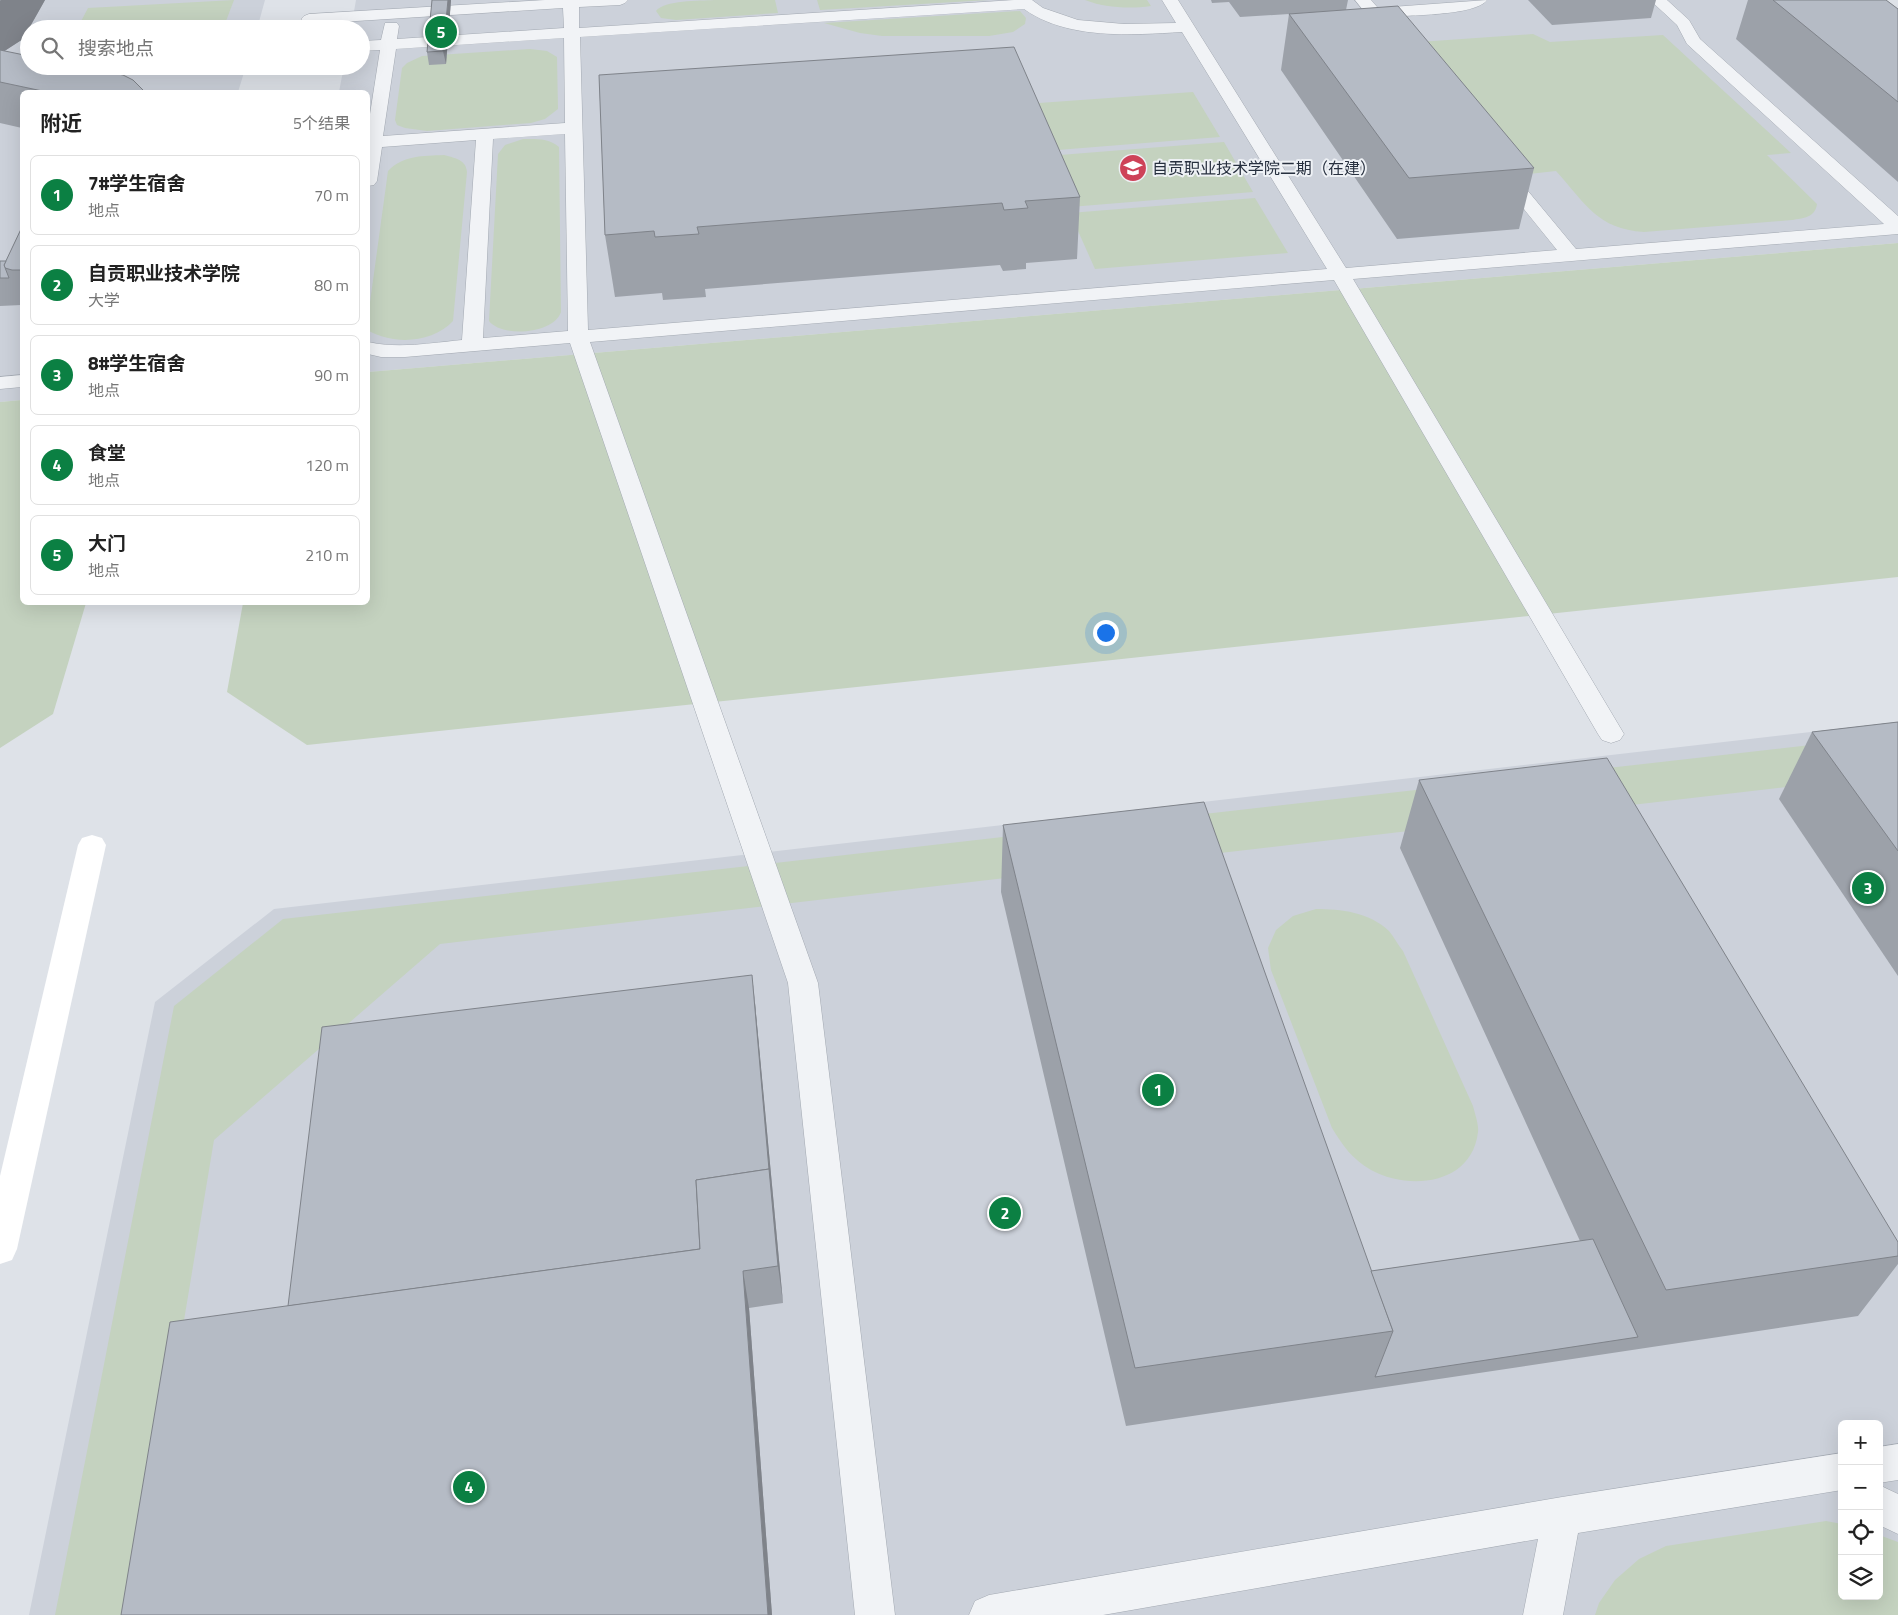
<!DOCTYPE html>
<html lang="zh">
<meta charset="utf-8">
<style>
body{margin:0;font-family:"Titillium Web","Noto Sans SC",sans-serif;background:#f6f6f6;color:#222}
.controls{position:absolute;right:15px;bottom:15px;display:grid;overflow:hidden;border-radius:8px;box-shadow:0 5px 20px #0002}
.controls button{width:45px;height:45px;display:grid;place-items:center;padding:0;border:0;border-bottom:1px solid #e0e0e0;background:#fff;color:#222;font:25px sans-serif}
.you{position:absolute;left:1105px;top:632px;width:18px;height:18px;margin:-12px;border:4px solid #fff;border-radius:50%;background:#1a73e8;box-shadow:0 0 0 8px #1a73e833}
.badge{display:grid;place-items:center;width:32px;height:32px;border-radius:50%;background:#0b8043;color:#fff;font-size:16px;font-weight:700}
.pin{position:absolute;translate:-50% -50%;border:2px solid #fff;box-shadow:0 1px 5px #0006}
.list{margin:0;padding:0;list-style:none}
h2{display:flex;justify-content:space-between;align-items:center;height:65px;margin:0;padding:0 20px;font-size:21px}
h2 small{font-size:16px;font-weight:400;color:#767676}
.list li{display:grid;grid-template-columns:32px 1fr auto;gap:15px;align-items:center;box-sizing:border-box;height:80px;margin:0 10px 10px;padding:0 10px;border:1px solid #e0e0e0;border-radius:8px}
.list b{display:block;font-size:19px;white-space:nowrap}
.list p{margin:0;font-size:16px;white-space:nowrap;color:#767676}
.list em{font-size:16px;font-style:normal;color:#767676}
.icon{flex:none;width:28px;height:28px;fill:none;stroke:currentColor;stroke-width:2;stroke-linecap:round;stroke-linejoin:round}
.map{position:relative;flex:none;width:1898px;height:1615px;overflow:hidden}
.search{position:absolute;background:#fff;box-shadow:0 5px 20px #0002;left:20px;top:20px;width:350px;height:55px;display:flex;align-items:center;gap:12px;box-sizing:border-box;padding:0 18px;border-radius:28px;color:#767676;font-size:19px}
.panel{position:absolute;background:#fff;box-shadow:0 5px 20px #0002;left:20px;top:90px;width:350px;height:515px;border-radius:8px}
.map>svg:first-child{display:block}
.built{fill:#ccd1da;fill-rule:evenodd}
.green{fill:#c4d2bf}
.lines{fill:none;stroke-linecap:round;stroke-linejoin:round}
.lane-casing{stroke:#a3a9b2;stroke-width:1}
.lane{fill:#f1f3f6;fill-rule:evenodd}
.secondary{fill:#fff;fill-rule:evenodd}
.wall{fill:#9ca1a9}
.shaded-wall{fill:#7f838a}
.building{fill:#b5bbc5;stroke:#7f838a}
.labels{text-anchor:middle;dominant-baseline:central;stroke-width:4;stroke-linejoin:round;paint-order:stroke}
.far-poi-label{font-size:16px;fill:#27303f;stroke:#eef1f5;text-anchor:start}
</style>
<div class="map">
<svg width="1898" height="1615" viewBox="0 0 1898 1615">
<rect width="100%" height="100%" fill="#dee2e8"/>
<g class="built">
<polygon points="0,0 265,0 257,29 29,29 29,66 246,66 238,92 22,92 22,400 0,402"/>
<polygon points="356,0 1868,0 1898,23 1898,243 368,372 368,92 339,92 344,66 361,66 361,29 351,29"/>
<path d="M1898,722V1615H29L155,1002L274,909ZM1842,1424H1879V1596H1842Z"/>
</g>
<g class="green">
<polygon points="234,0 223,29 77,29 88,8"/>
<path d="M714,0H775L778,13L676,20L661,18L656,11C664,0 700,1 714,0Z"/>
<polygon points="817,0 989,0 820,10"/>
<path d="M1085,0H1147L1151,6C1130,9 1105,8 1085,0Z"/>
<polygon points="1020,11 1026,18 1025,24 1013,32 989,36 882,36 860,33 824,23"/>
<path d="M1533,34L1550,42L1663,35L1791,153L1767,155L1817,204C1815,218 1803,218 1792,220L1644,232C1597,229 1586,204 1556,171L1529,174L1419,42Z"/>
<polygon points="530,49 547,51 557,57 558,109 545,119 531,123 427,131 405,128 397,125 395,120 402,68 407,63 422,56"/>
<polygon points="1193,92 1220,137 1045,151 1025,104"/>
<path d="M523,139C536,139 549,138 559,147L561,312C554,334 502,338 489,321L498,154L505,145Z"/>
<polygon points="1224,142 1253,192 1070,207 1047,156"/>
<path d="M444,155C454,158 466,159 467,172L453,321C433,343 394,345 369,331L368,317L388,171C403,155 423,156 444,155Z"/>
<polygon points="1255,198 1288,253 1095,269 1070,213"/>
<polygon points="1898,243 1898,577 307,745 227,692 243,603 368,602 368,372"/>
<polygon points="22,400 22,602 86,603 53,714 0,748 0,402"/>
<polygon points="1898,735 1898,774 440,944 214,1140 135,1615 55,1615 174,1006 283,919"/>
<path d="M1316,909C1341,909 1369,912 1389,931C1394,937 1398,945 1403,951L1473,1106C1475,1114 1479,1125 1478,1132C1472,1185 1409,1191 1371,1170C1352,1159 1343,1146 1332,1128L1271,970L1268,948L1276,930L1293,916Z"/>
<polygon points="1826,1521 1842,1524 1842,1596 1879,1596 1879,1535 1898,1542 1898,1615 1595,1615 1599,1603 1615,1580 1639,1559 1666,1546"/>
</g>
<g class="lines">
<g class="lane-casing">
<g id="lane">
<path d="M545,0H628L625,3L620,5L579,7V28L1014,0H1032L1043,8L1078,20L1124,24L1176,23L1162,0H1178L1346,268L1557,250L1494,172L1497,168L1503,167L1509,168L1576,249L1884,224L1687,44L1677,25L1650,0H1667L1689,20L1700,39L1898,216V234L1353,279L1624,734L1620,740L1611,743L1602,740L1598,734L1334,280L590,342L818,983L895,1615H855L788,983L570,343L405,357H381L368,354V342C398,349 431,343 462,340L476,140L382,147L377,181L374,185L368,186V127L380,50L361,51V41L381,40L385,23H397L399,26L397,39L564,28L563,8L309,24L304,22L301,19L304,16L309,14ZM1024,9C1067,40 1132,35 1182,32L1327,269L588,330L580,37ZM564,38L565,123L383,136L396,49ZM565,134L568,331L483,338L493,139Z"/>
<path d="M1355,0H1371L1378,8L1487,0C1476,16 1406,15 1385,17L1402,38L1400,41H1388Z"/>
<polygon points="22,375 22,387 0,389 0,377"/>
<polygon points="1898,1444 1898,1480 1879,1483 1879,1447"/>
<polygon points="1842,1453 1842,1490 1578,1533 1563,1615 1523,1615 1538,1539 1103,1615 969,1615 975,1601 989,1595 1562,1497"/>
<polygon points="1879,1485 1898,1494 1898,1534 1879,1525"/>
</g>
</g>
<use href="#lane" class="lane"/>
<polygon class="secondary" points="92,835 102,838 106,845 17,1249 12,1260 0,1264 0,1176 78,845 82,838"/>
</g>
<g class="wall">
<polygon points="0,0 45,0 23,39 4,51 145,92 22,92 22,128 0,123"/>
<polygon points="432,0 451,0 446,64 429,65 427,52"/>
<polygon points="1211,0 1348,0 1346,10 1534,168 1519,229 1397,239 1281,70 1289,14 1240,17 1229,2 1212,3"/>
<polygon points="1528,0 1656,0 1651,18 1552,25"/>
<polygon points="1748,0 1886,0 1898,9 1898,182 1736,39"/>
<polygon points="599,75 1080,197 1077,259 1026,263 1026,269 1003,271 1000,265 705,289 706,297 663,300 662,293 615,297 605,235"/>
<polygon points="22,227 22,309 21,305 0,306 0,261 6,261"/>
<polygon points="1898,722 1898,976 1779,799 1812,732"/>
<polygon points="1419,780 1898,1242 1898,1264 1858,1316 1126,1426 1001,892 1003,825 1371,1271 1580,1241 1400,848"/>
<polygon points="755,1003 783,1303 749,1308 772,1615 121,1615 288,1306"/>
</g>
<g class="shaded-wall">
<polygon points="1,0 45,0 23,39 0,54 0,1"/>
<polygon points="448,0 451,0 446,64 443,51"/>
<polygon points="752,975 755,1003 783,1303 778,1266 769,1169"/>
<polygon points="743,1271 749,1308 772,1615 768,1615"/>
</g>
<g class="building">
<polygon points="432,0 448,0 443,51 427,52"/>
<polygon points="1773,0 1886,0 1898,9 1898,102"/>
<polygon points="1398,6 1534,168 1409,178 1289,14"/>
<polygon points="1014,47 1080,197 1025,201 1028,208 1004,210 1002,203 697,227 699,234 655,237 654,231 605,235 599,75"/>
<polygon points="0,50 29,56 29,66 79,66 123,75 133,80 145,92 47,92 0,82"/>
<polygon points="22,227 22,270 12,270 5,268 4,265"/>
<polygon points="0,261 6,261 4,265 9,278 0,278"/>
<polygon points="1898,722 1898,851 1812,732"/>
<polygon points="1607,758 1898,1242 1898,1256 1666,1290 1419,780"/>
<polygon points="1204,802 1393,1331 1135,1368 1003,825"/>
<polygon points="752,975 770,1181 769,1169 696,1180 700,1249 288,1306 322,1027"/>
<polygon points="769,1169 778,1266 743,1271 768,1615 121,1615 170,1322 700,1249 696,1180"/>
<polygon points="1593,1239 1638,1337 1375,1377 1393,1331 1371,1271"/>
</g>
<defs>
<g id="university-disc" transform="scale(1.4375)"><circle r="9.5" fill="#ce4258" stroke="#eef1f5"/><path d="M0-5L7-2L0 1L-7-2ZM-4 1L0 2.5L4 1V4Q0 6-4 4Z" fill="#fff"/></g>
</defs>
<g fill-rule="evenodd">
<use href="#university-disc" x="1133" y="168"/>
</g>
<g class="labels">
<g class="far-poi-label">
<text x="1152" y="168">自贡职业技术学院二期（在建）</text>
</g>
</g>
</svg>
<div class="controls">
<button>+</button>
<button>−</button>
<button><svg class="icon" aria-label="locate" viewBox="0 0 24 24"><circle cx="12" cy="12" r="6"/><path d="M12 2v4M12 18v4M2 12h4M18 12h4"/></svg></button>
<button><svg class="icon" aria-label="layers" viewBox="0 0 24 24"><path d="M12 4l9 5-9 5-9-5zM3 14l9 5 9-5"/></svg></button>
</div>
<div class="you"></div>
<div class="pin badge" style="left:1158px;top:1090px">1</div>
<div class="pin badge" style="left:1005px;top:1213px">2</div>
<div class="pin badge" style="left:1868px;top:888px">3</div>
<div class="pin badge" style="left:469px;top:1487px">4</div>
<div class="pin badge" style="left:441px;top:32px">5</div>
<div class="search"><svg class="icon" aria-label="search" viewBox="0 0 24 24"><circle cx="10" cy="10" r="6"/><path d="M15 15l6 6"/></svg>搜索地点</div>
<section class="panel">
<h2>附近<small>5个结果</small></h2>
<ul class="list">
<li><span class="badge">1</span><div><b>7#学生宿舍</b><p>地点</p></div><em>70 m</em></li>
<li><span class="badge">2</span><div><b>自贡职业技术学院</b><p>大学</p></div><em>80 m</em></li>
<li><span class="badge">3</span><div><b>8#学生宿舍</b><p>地点</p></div><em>90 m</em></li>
<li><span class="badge">4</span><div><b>食堂</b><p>地点</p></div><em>120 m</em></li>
<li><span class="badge">5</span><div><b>大门</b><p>地点</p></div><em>210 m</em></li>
</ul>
</section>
</div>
